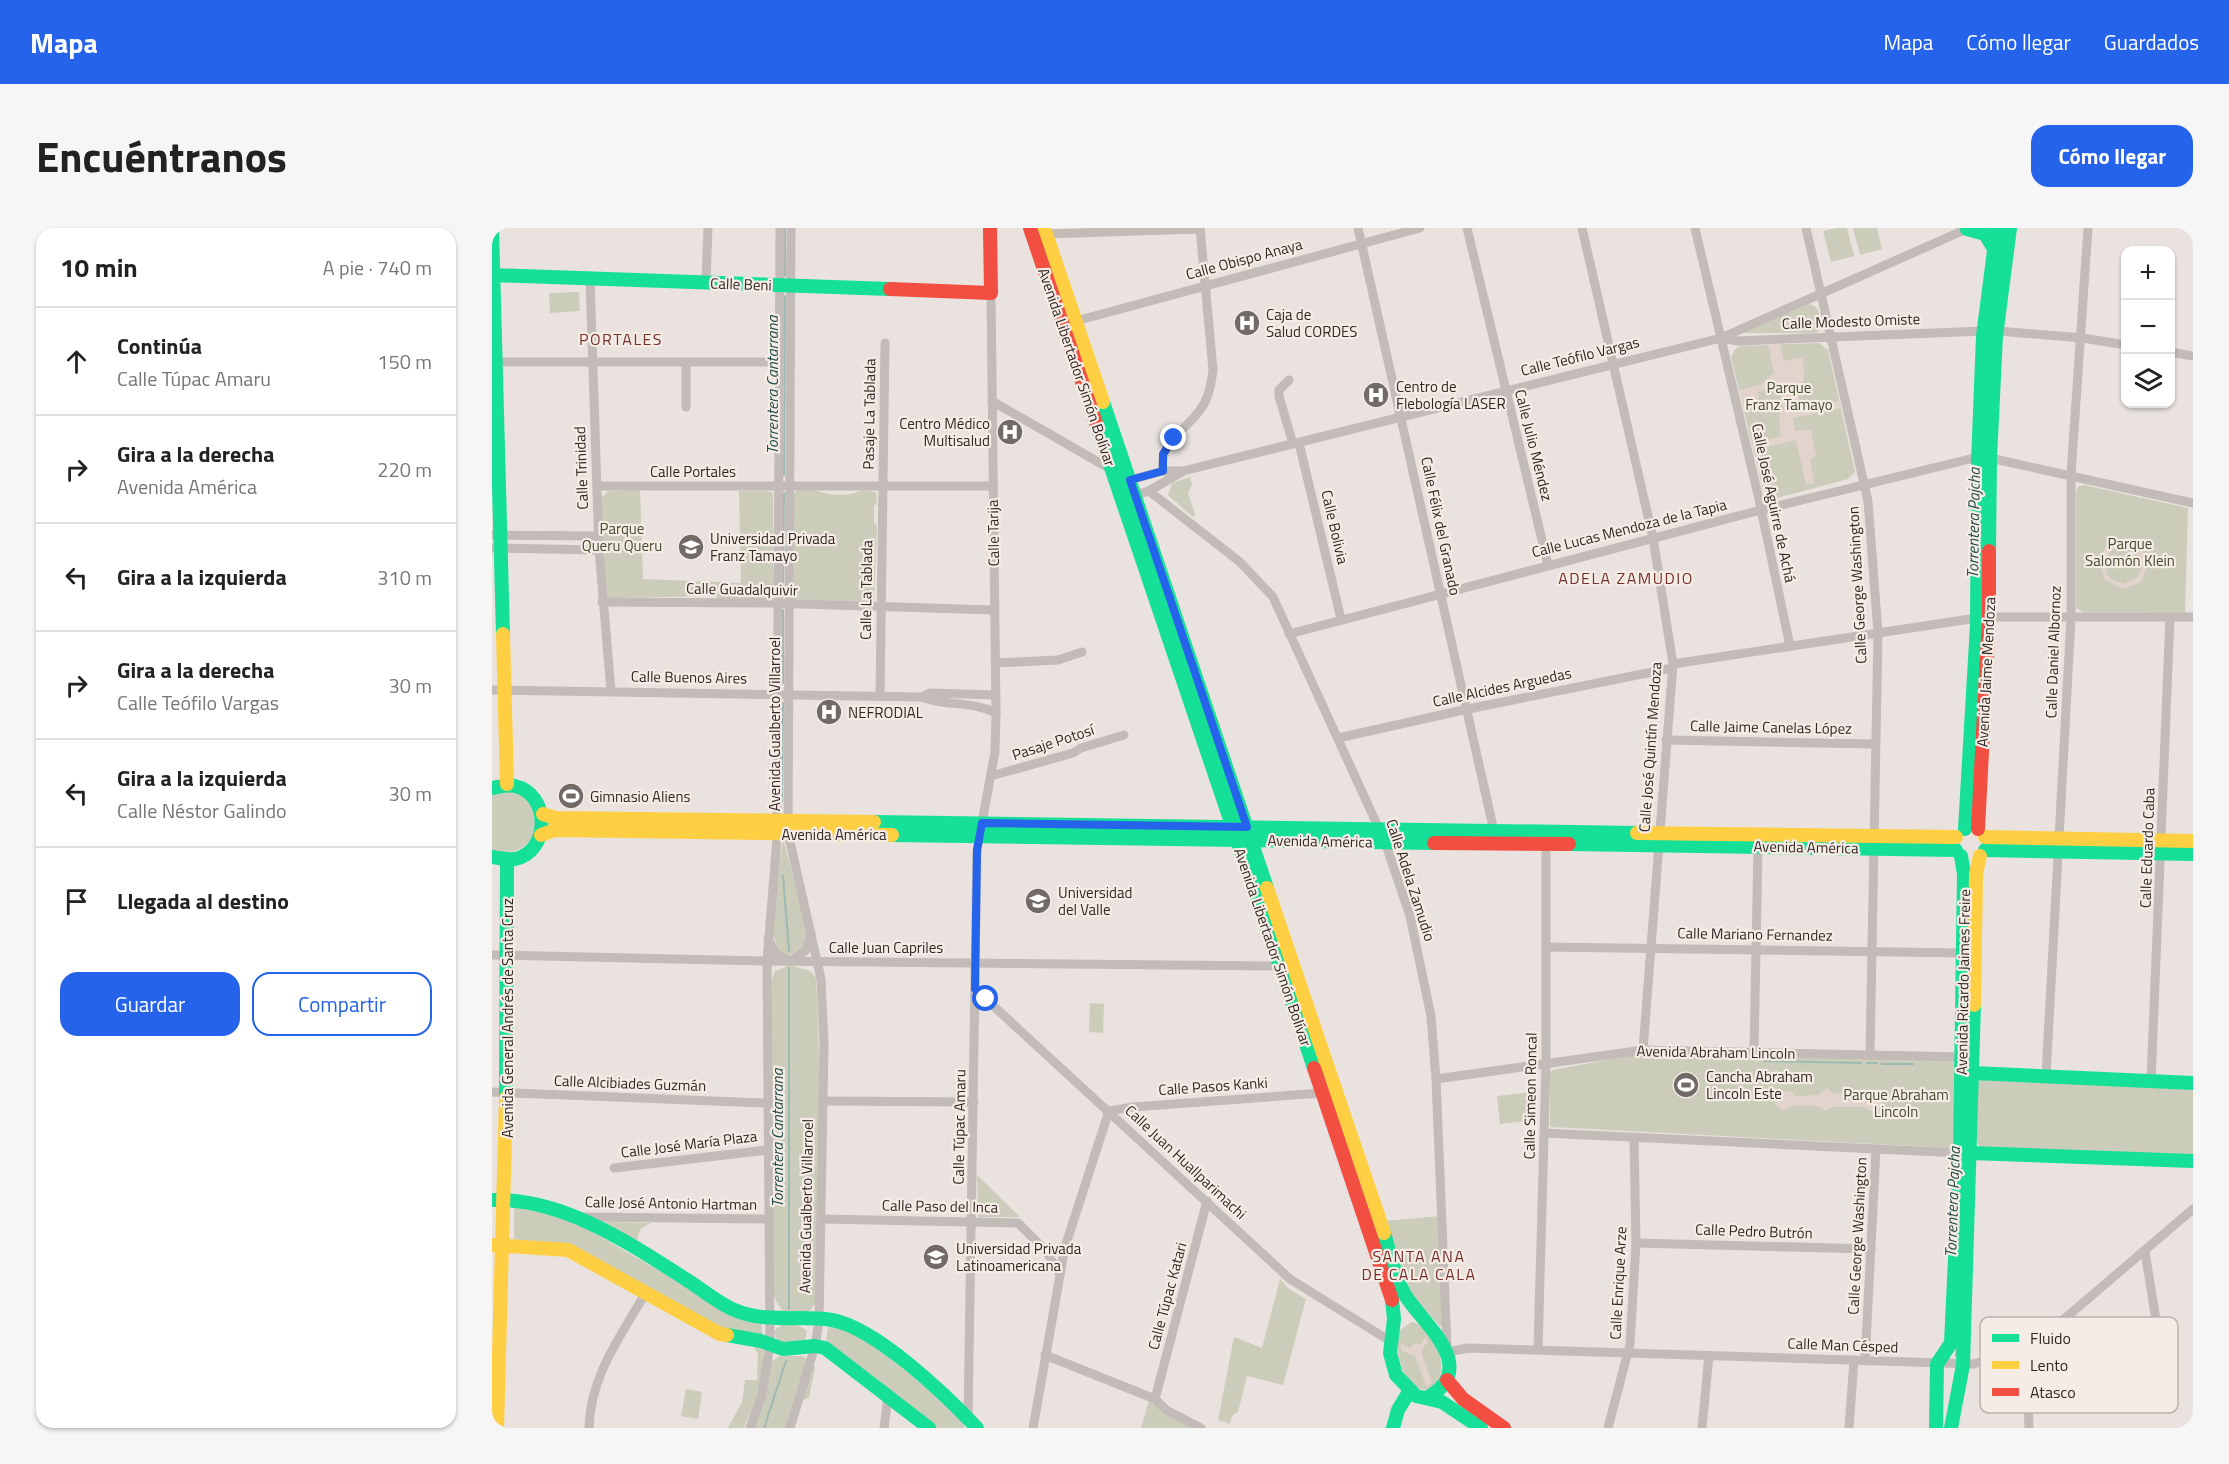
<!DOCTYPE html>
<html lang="es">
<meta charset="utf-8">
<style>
body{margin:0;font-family:"Titillium Web",sans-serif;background:#f6f6f6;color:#222}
.controls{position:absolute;right:18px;top:18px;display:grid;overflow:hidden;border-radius:12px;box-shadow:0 2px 4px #0004}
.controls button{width:54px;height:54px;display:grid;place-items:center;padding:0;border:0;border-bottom:2px solid #e0e0e0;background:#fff;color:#222;font:30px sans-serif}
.stop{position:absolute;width:18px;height:18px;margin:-14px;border:4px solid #2563eb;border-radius:50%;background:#fff}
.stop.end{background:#2563eb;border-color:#fff;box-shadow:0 2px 6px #0008}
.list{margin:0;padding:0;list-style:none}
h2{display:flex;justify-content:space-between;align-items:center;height:78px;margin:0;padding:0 24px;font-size:26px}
h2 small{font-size:20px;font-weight:400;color:#767676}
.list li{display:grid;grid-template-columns:39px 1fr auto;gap:18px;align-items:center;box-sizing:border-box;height:108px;padding:0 24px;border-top:2px solid #e0e0e0}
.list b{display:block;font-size:22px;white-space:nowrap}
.list p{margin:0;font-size:20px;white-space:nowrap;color:#767676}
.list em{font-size:20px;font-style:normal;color:#767676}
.actions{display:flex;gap:12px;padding:18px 24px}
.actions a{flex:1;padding:14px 0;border:2px solid #2563eb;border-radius:18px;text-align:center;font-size:21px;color:#2563eb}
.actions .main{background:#2563eb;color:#fff}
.icon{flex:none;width:33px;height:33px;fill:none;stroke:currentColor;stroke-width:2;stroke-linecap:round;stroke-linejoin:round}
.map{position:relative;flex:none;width:1701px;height:1200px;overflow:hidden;border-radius:18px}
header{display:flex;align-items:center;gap:36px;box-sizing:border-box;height:84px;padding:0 30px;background:#2563eb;color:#fff}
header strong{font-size:28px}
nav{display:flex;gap:33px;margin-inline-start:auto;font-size:21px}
.intro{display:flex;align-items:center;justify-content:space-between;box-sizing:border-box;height:144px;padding:0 36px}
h1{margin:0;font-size:42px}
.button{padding:15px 27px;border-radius:18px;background:#2563eb;color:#fff;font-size:21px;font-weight:700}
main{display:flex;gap:36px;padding:0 36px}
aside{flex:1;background:#fff;border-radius:18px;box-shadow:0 2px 4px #0004}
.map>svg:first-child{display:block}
.green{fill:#ccccba}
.plaza{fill:#e2d4cc;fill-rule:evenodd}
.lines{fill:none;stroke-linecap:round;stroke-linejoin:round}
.stream{stroke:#9db9b4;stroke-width:2}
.street{stroke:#c2bbb8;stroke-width:9}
.fast{stroke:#16e098;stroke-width:14}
.slow{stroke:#ffcf43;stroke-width:14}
.jam{stroke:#f24e42;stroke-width:14}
.route{stroke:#2563eb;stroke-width:8}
.labels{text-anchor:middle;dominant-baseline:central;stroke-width:4.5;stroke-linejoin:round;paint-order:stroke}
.street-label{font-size:15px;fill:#322927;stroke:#f6ece6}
.poi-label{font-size:15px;fill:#322927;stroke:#f6ece6;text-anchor:start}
.park-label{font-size:15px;fill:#464d2e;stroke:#f6ece6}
.neighbourhood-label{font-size:16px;letter-spacing:1.5px;fill:#76312b;stroke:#f6ece6}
.water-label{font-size:16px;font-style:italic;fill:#234d49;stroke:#f6ece6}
.key{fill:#f6ece6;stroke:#bbb2ad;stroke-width:1.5}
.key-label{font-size:16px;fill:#322927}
</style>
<header>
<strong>Mapa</strong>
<nav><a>Mapa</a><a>Cómo llegar</a><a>Guardados</a></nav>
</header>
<div class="intro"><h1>Encuéntranos</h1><a class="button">Cómo llegar</a></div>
<main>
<aside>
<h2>10 min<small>A pie · 740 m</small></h2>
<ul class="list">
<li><svg class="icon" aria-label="ahead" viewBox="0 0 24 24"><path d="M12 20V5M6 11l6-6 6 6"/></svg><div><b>Continúa</b><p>Calle Túpac Amaru</p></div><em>150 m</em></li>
<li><svg class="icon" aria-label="right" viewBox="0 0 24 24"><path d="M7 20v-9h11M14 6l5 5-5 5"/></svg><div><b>Gira a la derecha</b><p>Avenida América</p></div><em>220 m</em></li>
<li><svg class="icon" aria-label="left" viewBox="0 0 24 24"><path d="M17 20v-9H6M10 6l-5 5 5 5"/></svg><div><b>Gira a la izquierda</b></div><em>310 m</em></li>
<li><svg class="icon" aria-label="right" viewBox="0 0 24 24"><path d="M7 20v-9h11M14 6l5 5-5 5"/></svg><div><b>Gira a la derecha</b><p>Calle Teófilo Vargas</p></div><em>30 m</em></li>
<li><svg class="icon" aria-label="left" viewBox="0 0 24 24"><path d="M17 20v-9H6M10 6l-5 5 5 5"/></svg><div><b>Gira a la izquierda</b><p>Calle Néstor Galindo</p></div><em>30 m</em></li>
<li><svg class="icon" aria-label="arrive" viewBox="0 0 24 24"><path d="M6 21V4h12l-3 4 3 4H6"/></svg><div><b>Llegada al destino</b></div></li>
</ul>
<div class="actions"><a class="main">Guardar</a><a>Compartir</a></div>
</aside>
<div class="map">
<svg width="1701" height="1200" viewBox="0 0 1701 1200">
<rect width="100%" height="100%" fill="#e9e2de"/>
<g class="green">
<polygon points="1345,0 1355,0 1362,28 1339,34 1331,3"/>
<polygon points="1361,0 1385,0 1390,21 1368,27"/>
<polygon points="87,64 88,83 58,85 57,65"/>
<polygon points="1318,76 1326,81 1330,99 1324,105 1250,105"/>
<polygon points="1327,115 1336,122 1363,244 1356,251 1281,271 1271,262 1239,129 1243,121 1249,118"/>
<polygon points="698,249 700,256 696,265 703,286 701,289 676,267 680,255"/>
<polygon points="1592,257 1696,280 1693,385 1591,384 1584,380 1584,264 1586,259"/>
<path d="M322,261C334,268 358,269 370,262L384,264L385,275L382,278V294L385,299L382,374L302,371V266L305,262Z"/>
<polygon points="148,262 151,351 249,355 247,263 274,263 281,265 282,361 280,367 273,371 227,371 223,368 116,370 110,319 110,269 116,263"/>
<path d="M11,560L38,570L45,604C32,622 22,627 0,622V563Z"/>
<polygon points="291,610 315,702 310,719 299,727 288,724 279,703"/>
<path d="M298,737L318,743L324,750C330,858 326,966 324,1074L317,1084L291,1085L280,1065L279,754L283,743Z"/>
<polygon points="598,775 612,776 611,805 597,804"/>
<polygon points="1146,826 1458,831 1462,833 1464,914 1460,920 1058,899 1058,845 1061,842"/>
<polygon points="1489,850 1701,858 1701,930 1491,922 1485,915 1485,856"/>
<polygon points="1042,864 1045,892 1008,896 1005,868"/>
<polygon points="485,947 528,989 486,989"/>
<polygon points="22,975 81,993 246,1088 270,1095 270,1110 237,1104 66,1015 22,1011"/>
<polygon points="947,988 950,1097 948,1098 921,1070 892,993"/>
<polygon points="115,994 159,995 148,1001 145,1014 111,998"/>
<polygon points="788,1051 797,1061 814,1071 791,1157 755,1148 746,1184 740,1188 738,1196 726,1192 742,1109 770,1120"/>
<path d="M920,1094C939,1097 952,1128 949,1145C947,1151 943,1157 940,1162C909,1165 904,1126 906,1103Z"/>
<polygon points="292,1095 306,1097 315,1103 313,1112 303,1117 285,1113 282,1103"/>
<polygon points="345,1097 373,1110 464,1184 472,1195 472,1200 444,1200 334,1113 336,1098"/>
<polygon points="262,1119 272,1121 271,1128 281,1133 287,1128 310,1128 321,1135 323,1140 317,1170 305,1174 296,1200 261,1200 274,1168 278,1145 268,1162 252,1200 236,1200 250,1174 253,1152 265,1152 266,1126"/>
<polygon points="194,1161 210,1164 206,1191 189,1188"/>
<polygon points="657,1173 666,1178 670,1185 699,1200 649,1200"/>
</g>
<g class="plaza">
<polygon points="1288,116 1292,133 1311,129 1312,153 1304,155 1308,180 1348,173 1349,180 1301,190 1303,203 1319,201 1324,228 1318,231 1322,255 1314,257 1304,212 1261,222 1260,216 1289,208 1287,188 1291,180 1287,160 1266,164 1267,169 1252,182 1247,162 1268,157 1282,145 1276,117"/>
<path d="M1632,312L1650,321L1656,337L1649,354L1631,361L1613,352L1607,333L1613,320ZM1631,317L1644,322L1651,338L1646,349L1631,356L1619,351L1614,345L1613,333L1619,322Z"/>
<polygon points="1335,860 1342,866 1384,865 1389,868 1391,877 1381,884 1372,879 1340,879 1333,883 1327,878 1303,877 1291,883 1283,877 1283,870 1291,863 1298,863 1303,868 1326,867"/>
<polygon points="933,1109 936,1115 931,1119 930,1126 940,1155 934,1158 923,1128 910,1123 909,1116 909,1113 912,1118 918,1120 922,1115 929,1116"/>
</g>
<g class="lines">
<g class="stream">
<polyline points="293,48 293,0"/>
<polyline points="292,247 293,68"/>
<polyline points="291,369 292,265"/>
<polyline points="291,455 291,382"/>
<polyline points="290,574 291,475"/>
<polyline points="291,648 297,723"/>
<polyline points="297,740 297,1081"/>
<polyline points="1272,833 1369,835"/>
<polyline points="1375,835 1385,835"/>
<polyline points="1390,836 1421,836"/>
<polyline points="1464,1128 1465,1116"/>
<polyline points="272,1200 294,1133"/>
</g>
<g class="street">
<polyline points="866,0 1002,603"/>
<polyline points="975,0 1056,337"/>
<polyline points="1090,0 1161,310 1181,436 1151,822"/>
<polyline points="1203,0 1266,267 1298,418"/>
<polyline points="1314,0 1376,273 1386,405 1378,827"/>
<polyline points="554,6 708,1"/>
<polyline points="98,51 107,322 119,463"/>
<polyline points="214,54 216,0"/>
<polyline points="584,93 928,0"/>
<polyline points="1505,103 1591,110 1634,117"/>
<polyline points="1229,110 1246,113 1491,103"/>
<polyline points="1678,124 1701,128"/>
<polyline points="0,134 287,134"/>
<polyline points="797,152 787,162 787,168 801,216"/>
<polyline points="500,173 620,242"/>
<polyline points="194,179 194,134"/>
<polyline points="807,215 849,391"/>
<polyline points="1498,230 1701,275"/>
<path d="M671,243C666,215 694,202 708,182C717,170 719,156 721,142L708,0"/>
<polyline points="638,252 671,243 691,243"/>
<polyline points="105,258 501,258"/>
<polyline points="657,263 748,334 781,369 893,614 918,688 939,788 944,851 955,1118"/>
<polyline points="643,267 657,263 691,243 1229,110 1477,0"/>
<polyline points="0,307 106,308"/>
<polyline points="0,320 107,322"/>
<polyline points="110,374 278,375 502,382"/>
<polyline points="1497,389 1701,389"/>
<polyline points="797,406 1269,282 1486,229"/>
<polyline points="503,435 566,432 590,424"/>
<polyline points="1181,436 1485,390"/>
<path d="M0,462L430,469C455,479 478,472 504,485"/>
<polyline points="388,468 393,115"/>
<polyline points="430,469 438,465 504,467"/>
<polyline points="846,510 976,481 1180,440"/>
<polyline points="1174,512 1382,516"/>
<polyline points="499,548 581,525 589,520 632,507"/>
<polyline points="276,711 285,727 299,733 314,722 319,705"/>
<polyline points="1054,719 1471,725"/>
<polyline points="0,727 275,733 787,738"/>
<polyline points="483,761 798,1051 898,1113"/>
<polyline points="1262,824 1266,619"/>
<polyline points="1554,848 1579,390 1579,246 1596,0"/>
<polyline points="944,851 1151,822 1470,829"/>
<polyline points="1659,853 1678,389"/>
<polyline points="0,864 275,875"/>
<polyline points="331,873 482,874"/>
<polyline points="1052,905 1468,925"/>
<polyline points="122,940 275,922"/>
<polyline points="89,989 275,991"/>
<polyline points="331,991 526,995 554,1023 567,1045"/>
<polyline points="1144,1015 1379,1021"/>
<polyline points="1578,1088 1580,1122 1662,1112 1666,1104 1653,1024"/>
<polyline points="1534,1119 1537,1200"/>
<polyline points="1046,1121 1054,837 1054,616"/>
<polyline points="553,1127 663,1171 674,1182 709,1200"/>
<polyline points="956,1131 961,1123 976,1120 1482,1136 1534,1119 1557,1104 1701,981"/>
<polyline points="1373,1133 1384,921"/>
<polyline points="663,1171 715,973"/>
<polyline points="476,1192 485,622 503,524 504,485 499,65"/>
<path d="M97,1200C98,1148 129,1108 154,1064"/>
<polyline points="258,1200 270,1167 278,1116 275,733 285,611 288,0"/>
<polyline points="298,1200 323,1118 327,1092 332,815 329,751 296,605 299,0"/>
<polyline points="392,1200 396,1168"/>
<polyline points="541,1200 573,1019 617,883 641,879 830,865"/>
<polyline points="1116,1200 1138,1116 1144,1015 1142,910"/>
<polyline points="1210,1200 1217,1127"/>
<polyline points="1357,1200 1362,1132"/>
</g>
<g class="fast">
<polyline points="0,0 11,406"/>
<polyline points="1475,1 1493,6 1502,21"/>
<polyline points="0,47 398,61"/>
<polyline points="611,174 775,660"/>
<polyline points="605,198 822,840"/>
<polyline points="1497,323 1498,230 1504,108 1518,0"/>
<path d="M0,560C7,559 16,556 23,558C58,566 59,623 23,631C17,632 7,630 0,629"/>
<polyline points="382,594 1145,605"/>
<polyline points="1473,601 1485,397 1486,234 1491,108 1505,0"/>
<polyline points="400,607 942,615"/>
<polyline points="1077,616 1464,622"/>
<polyline points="1493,622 1701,626"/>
<polyline points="1481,845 1701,855"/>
<polyline points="14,870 15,631"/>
<polyline points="1479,925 1701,933"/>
<path d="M0,972C71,970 137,1015 195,1052C211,1062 228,1077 245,1083C275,1095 309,1087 340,1092C384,1100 454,1167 485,1200"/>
<path d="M892,1005C898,1025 903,1049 913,1067C931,1096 989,1139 935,1170"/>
<polyline points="900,1072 902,1091 898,1125 904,1147 924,1168 950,1174 989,1200"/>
<polyline points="235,1107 269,1113 291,1121 323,1118 333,1120 437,1200"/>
<polyline points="901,1200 906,1182 917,1164"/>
<polyline points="1444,1200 1445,1136 1459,1115 1468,925 1472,646 1469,628"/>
<polyline points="1459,1200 1471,1137 1482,777"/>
</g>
<g class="slow">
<polyline points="552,0 611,174"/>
<polyline points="11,406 15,556"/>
<polyline points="51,586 63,590 382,594"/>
<polyline points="1145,605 1464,609"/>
<polyline points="49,607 63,602 400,607"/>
<polyline points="1493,609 1701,613"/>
<polyline points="775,660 892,1005"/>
<polyline points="1482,777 1484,646 1488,628"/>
<polyline points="0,1017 76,1022 228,1106 235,1107"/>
<polyline points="5,1200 14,870"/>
</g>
<g class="jam">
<polyline points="538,0 605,198"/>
<polyline points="398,61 499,65 498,0"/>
<polyline points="1486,601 1497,389 1497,323"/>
<polyline points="942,615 1077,616"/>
<polyline points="822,840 900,1072"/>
<polyline points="955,1152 971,1171 1012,1200"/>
</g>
</g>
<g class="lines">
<polyline class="route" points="494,771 483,761 485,622 490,595 755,599 638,252 671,243 671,226 682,210"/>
</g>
<defs>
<g id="hospital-disc" transform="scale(1.35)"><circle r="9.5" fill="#726a67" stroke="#f6ece6"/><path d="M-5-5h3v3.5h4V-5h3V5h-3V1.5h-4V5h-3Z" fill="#fff"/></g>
<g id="university-disc" transform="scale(1.35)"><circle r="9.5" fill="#726a67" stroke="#f6ece6"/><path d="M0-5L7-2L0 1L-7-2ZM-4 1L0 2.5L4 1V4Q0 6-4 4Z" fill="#fff"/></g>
<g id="stadium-disc" transform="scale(1.35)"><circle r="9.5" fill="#726a67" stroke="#f6ece6"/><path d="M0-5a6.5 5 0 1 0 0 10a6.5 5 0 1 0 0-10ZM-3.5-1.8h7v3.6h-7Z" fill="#fff"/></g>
</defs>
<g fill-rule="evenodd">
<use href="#hospital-disc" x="755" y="95"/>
<use href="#hospital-disc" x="884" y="167"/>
<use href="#hospital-disc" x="518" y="204"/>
<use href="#university-disc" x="199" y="319"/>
<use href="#hospital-disc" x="337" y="484"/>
<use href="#stadium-disc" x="79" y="568"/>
<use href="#university-disc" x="546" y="673"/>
<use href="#stadium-disc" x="1194" y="857"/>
<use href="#university-disc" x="444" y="1029"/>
</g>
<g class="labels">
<g class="street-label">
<text transform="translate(752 31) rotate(-15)">Calle Obispo Anaya</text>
<text transform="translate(249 56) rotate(2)">Calle Beni</text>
<text transform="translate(1359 93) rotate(-2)">Calle Modesto Omiste</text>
<text transform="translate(1088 128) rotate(-14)">Calle Teófilo Vargas</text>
<text transform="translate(585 139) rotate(71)">Avenida Libertador Simón Bolívar</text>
<text transform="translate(377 186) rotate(-89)">Pasaje La Tablada</text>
<text transform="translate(1042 217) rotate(76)">Calle Julio Méndez</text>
<text transform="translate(89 240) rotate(-92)">Calle Trinidad</text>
<text x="201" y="243">Calle Portales</text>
<text transform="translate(1282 275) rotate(78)">Calle José Aguirre de Achá</text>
<text transform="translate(949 298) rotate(78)">Calle Félix del Granado</text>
<text transform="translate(843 299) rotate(77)">Calle Bolivia</text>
<text transform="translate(1137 300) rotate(-14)">Calle Lucas Mendoza de la Tapia</text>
<text transform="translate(501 305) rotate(-91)">Calle Tarija</text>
<text transform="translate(1365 357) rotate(-93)">Calle George Washington</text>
<text transform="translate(250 361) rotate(1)">Calle Guadalquivir</text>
<text transform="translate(374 362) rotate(-89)">Calle La Tablada</text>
<text transform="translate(1561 424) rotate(-88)">Calle Daniel Albornoz</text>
<text transform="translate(1494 444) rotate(-87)">Avenida Jaime Mendoza</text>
<text transform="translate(197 449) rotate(1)">Calle Buenos Aires</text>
<text transform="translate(1010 459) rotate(-12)">Calle Alcides Arguedas</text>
<text transform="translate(282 496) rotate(-90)">Avenida Gualberto Villarroel</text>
<text transform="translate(1279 499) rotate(1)">Calle Jaime Canelas López</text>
<text transform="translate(561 514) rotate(-18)">Pasaje Potosí</text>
<text transform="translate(1158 519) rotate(-86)">Calle José Quintín Mendoza</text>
<text x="342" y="606">Avenida América</text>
<text transform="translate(828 613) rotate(1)">Avenida América</text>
<text transform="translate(1314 619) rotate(1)">Avenida América</text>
<text transform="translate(1655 620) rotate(-88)">Calle Eduardo Caba</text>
<text transform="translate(919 652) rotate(72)">Calle Adela Zamudio</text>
<text transform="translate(1263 706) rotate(1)">Calle Mariano Fernandez</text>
<text x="394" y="719">Calle Juan Capriles</text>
<text transform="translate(781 719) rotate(71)">Avenida Libertador Simón Bolívar</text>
<text transform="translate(1471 754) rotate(-89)">Avenida Ricardo Jaimes Freire</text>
<text transform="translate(15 790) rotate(-90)">Avenida General Andrés de Santa Cruz</text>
<text transform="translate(1224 824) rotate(1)">Avenida Abraham Lincoln</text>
<text transform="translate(138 855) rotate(2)">Calle Alcibiades Guzmán</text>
<text transform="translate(721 858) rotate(-4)">Calle Pasos Kanki</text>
<text transform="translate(1038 868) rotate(-89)">Calle Simeon Roncal</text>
<text transform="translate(467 899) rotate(-89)">Calle Túpac Amaru</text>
<text transform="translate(197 916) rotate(-7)">Calle José María Plaza</text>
<text transform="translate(694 934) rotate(43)">Calle Juan Huallparimachi</text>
<text transform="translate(179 975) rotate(1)">Calle José Antonio Hartman</text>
<text transform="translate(314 978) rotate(-89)">Avenida Gualberto Villarroel</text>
<text transform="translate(448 978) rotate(1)">Calle Paso del Inca</text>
<text transform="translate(1262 1003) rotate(2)">Calle Pedro Butrón</text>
<text transform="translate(1365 1008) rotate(-87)">Calle George Washington</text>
<text transform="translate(1126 1055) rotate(-87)">Calle Enrique Arze</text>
<text transform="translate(675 1068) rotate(-75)">Calle Túpac Katari</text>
<text transform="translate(1351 1117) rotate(2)">Calle Man Césped</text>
</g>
<g class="poi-label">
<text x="774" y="86">Caja de<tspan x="774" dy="17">Salud CORDES</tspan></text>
<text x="904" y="158">Centro de<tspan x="904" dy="17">Flebología LASER</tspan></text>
<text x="498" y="195" text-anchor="end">Centro Médico<tspan x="498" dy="17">Multisalud</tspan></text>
<text x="218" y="310">Universidad Privada<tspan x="218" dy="17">Franz Tamayo</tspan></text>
<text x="356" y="484">NEFRODIAL</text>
<text x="98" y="568">Gimnasio Aliens</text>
<text x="566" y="664">Universidad<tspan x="566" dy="17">del Valle</tspan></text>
<text x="1214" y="848">Cancha Abraham<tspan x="1214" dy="17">Lincoln Este</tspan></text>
<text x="464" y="1020">Universidad Privada<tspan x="464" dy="17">Latinoamericana</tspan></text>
</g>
<g class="park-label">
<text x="1297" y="159">Parque<tspan x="1297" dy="17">Franz Tamayo</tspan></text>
<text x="130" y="300">Parque<tspan x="130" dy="17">Queru Queru</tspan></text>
<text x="1638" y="315">Parque<tspan x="1638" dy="17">Salomón Klein</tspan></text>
<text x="1404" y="866">Parque Abraham<tspan x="1404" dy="17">Lincoln</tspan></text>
</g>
<g class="neighbourhood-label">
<text x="129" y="111">PORTALES</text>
<text x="1134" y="350">ADELA ZAMUDIO</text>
<text x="927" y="1028">SANTA ANA<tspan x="927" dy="18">DE CALA CALA</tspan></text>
</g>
<g class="water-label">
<text transform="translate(280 157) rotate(-90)">Torrentera Cantarrana</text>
<text transform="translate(1481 295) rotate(-89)">Torrentera Pajcha</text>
<text transform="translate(285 910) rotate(-90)">Torrentera Cantarrana</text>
<text transform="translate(1460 974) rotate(-88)">Torrentera Pajcha</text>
</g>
</g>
<rect x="1488" y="1089" width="198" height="96" rx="9" class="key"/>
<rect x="1500" y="1106" width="27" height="8" fill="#16e098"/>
<rect x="1500" y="1133" width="27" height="8" fill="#ffcf43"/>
<rect x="1500" y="1160" width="27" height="8" fill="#f24e42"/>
<g class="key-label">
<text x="1538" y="1116">Fluido</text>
<text x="1538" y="1143">Lento</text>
<text x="1538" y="1170">Atasco</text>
</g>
</svg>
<div class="controls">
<button>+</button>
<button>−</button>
<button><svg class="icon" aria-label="layers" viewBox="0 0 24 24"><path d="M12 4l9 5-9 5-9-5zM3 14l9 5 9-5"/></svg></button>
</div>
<div class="stop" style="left:494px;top:771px"></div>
<div class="stop end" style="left:682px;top:210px"></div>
</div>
</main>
